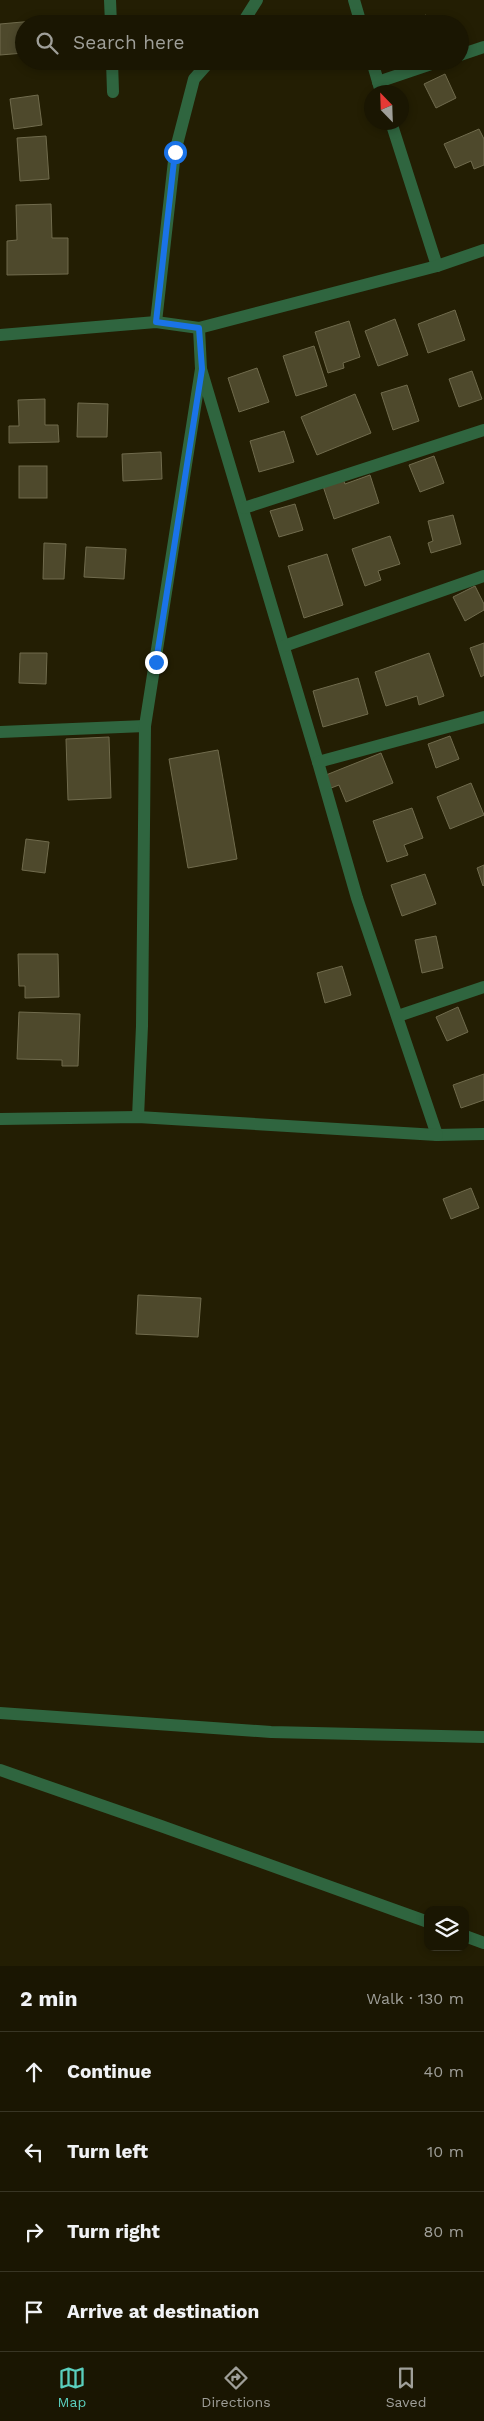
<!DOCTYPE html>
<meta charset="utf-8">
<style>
body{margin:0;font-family:"Work Sans",sans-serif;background:#272311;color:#f1f3f6}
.controls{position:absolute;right:15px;bottom:15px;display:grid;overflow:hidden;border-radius:10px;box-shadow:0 2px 8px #0003}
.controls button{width:45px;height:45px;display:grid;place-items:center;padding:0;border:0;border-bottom:1px solid #383524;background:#1a1602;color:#f1f3f6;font:25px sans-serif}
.compass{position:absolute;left:364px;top:85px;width:45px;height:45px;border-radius:50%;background:#1a1602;box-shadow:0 2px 8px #0003;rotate:337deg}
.stop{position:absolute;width:15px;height:15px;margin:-11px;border:4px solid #1a73e8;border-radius:50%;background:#fff}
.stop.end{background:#1a73e8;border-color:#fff;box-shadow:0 1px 5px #0008}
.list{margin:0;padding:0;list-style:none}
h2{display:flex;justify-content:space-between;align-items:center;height:65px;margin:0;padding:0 20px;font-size:21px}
h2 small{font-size:16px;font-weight:400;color:#9f9f99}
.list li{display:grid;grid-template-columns:32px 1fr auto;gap:15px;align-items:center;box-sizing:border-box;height:80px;padding:0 20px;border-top:1px solid #383524}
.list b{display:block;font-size:19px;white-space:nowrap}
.list em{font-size:16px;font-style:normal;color:#9f9f99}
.icon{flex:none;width:28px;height:28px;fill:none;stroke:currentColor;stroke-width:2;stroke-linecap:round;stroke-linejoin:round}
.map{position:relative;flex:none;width:484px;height:1966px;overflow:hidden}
.search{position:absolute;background:#1a1602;box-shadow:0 2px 8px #0003;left:15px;right:15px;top:15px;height:55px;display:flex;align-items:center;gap:12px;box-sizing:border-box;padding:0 18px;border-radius:28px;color:#9f9f99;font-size:19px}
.sheet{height:385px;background:#1a1602}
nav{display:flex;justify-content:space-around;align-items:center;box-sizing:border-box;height:70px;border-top:1px solid #383524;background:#1a1602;font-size:14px;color:#9f9f99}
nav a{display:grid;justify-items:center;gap:2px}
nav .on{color:#5acebd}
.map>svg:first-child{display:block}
.building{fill:#4e492c;stroke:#706b4d}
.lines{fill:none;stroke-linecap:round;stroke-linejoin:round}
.minor{stroke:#2f653f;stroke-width:12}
.route{stroke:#1a73e8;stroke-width:6}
</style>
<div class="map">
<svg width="484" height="1966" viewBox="0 0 484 1966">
<rect width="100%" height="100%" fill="#231e03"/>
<g class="building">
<polygon points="426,15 430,24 407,24 406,23"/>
<polygon points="45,20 45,24 24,24 24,53 0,55 0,24"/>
<polygon points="445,74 456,98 436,108 424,84"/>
<polygon points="38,95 42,125 14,129 10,99"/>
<polygon points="479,129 484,139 484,165 474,169 471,161 455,168 444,144"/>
<polygon points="46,136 49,179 20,181 17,138"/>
<polygon points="51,204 52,238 68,238 68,274 7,275 7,241 17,240 16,205"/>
<polygon points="455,310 465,340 428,353 418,324"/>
<polygon points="395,319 408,355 378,366 365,331"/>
<polygon points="349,321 360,357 343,363 344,368 328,373 315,332"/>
<polygon points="314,346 327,386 296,396 283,356"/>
<polygon points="257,368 269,402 239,412 228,378"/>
<polygon points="472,371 482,399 459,407 449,379"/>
<polygon points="407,385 419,421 393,430 381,393"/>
<polygon points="355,394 371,433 317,455 301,417"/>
<polygon points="45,399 45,425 58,425 59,442 9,443 9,426 19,426 18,400"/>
<polygon points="78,403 108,404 107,437 77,437"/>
<polygon points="284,431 294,462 259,472 250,441"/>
<polygon points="161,452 162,479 123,481 122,454"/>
<polygon points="434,456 444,483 420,492 409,465"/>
<rect x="19" y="466" width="28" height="32"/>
<polygon points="370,475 379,503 334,519 323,486 343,479 345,484"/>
<polygon points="295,504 303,530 279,537 270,511"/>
<polygon points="453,515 461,544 431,553 428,543 433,541 428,521"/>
<polygon points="390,536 400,564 378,571 381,580 365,586 352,549"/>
<polygon points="44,543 66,544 64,579 43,579"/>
<polygon points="86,547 126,549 124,579 84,577"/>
<polygon points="327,554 343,605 304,618 288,566"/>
<polygon points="475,586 484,604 484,610 465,621 453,597"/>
<polygon points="484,643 484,675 481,677 470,648"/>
<polygon points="20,653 47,653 46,684 19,683"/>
<polygon points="429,653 444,696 419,705 417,696 386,706 375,672"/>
<polygon points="358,678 368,714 323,727 313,691"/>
<polygon points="450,736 459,759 436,768 428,744"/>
<polygon points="109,737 111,798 68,800 66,739"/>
<polygon points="218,750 237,859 188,868 169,759"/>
<polygon points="381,753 393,783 346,802 339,785 331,788 326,775"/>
<polygon points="471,783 484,815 450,829 437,797"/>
<polygon points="412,808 423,838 404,845 408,855 387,862 373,821"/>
<polygon points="26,839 49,842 45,873 22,870"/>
<polygon points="484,865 484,885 483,886 477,868"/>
<polygon points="425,874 436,904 402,916 391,885"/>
<polygon points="436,936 443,968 422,973 415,940"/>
<polygon points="18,954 58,954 59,997 25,998 25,986 19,986"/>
<polygon points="342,966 351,995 325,1003 317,973"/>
<polygon points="458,1007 468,1032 447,1041 436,1017"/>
<polygon points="19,1012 80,1014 78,1066 62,1066 62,1060 17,1059"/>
<polygon points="484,1074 484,1100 461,1108 453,1085"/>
<polygon points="471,1188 479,1208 451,1219 443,1199"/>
<polygon points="138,1295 201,1298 198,1337 136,1334"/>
</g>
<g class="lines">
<g class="minor">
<polyline points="110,0 111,24"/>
<polyline points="354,0 361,24"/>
<polyline points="242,24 257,0"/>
<polyline points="460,55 484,47"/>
<polyline points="112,61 113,92"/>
<polyline points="372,61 381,92"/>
<polyline points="378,82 440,61"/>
<polyline points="391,122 437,266"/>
<polyline points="156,322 175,152 194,79 210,61"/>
<polyline points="199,328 201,369 318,762"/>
<polyline points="0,335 156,322 199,328 437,266 484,250"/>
<polyline points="244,508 484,430"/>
<polyline points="284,646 484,576"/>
<polyline points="484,717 318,762 357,898 437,1135 484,1134"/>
<polyline points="0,732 145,726"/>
<polyline points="398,1016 484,987"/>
<polyline points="138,1117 142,1026 145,726 201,369"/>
<polyline points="0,1119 138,1117 437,1135"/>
<polyline points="0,1713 271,1732 484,1737"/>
<polyline points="0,1770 161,1826 428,1922"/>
<polyline points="465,1936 484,1943"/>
</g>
</g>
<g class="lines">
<polyline class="route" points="156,662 202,369 199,328 156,322 175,152"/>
</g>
</svg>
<div class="controls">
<button><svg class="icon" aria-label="layers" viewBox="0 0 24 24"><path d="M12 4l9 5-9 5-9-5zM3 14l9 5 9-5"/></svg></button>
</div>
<svg class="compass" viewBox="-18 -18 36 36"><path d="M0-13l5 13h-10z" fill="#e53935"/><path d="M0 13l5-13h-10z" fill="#9f9f99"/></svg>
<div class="stop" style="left:175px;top:152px"></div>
<div class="stop end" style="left:156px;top:662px"></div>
<div class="search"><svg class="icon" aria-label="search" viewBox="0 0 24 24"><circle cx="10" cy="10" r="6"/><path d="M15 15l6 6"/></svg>Search here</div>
</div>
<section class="sheet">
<h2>2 min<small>Walk · 130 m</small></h2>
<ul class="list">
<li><svg class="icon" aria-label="ahead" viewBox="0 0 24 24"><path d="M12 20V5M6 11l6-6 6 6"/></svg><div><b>Continue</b></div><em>40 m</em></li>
<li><svg class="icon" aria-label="left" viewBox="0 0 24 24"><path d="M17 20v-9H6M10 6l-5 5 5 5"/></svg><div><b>Turn left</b></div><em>10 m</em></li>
<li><svg class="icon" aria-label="right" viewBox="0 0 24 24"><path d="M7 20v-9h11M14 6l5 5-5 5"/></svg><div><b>Turn right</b></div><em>80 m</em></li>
<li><svg class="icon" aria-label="arrive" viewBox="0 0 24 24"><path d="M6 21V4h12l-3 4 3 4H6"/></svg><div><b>Arrive at destination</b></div></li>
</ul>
</section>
<nav>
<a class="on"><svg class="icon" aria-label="map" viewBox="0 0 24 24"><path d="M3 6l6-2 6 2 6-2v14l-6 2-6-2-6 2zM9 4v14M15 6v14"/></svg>Map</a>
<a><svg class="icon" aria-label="directions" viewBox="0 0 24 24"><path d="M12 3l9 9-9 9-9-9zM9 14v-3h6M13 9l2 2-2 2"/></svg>Directions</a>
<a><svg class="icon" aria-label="saved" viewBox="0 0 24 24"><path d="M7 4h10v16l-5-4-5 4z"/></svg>Saved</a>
</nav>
